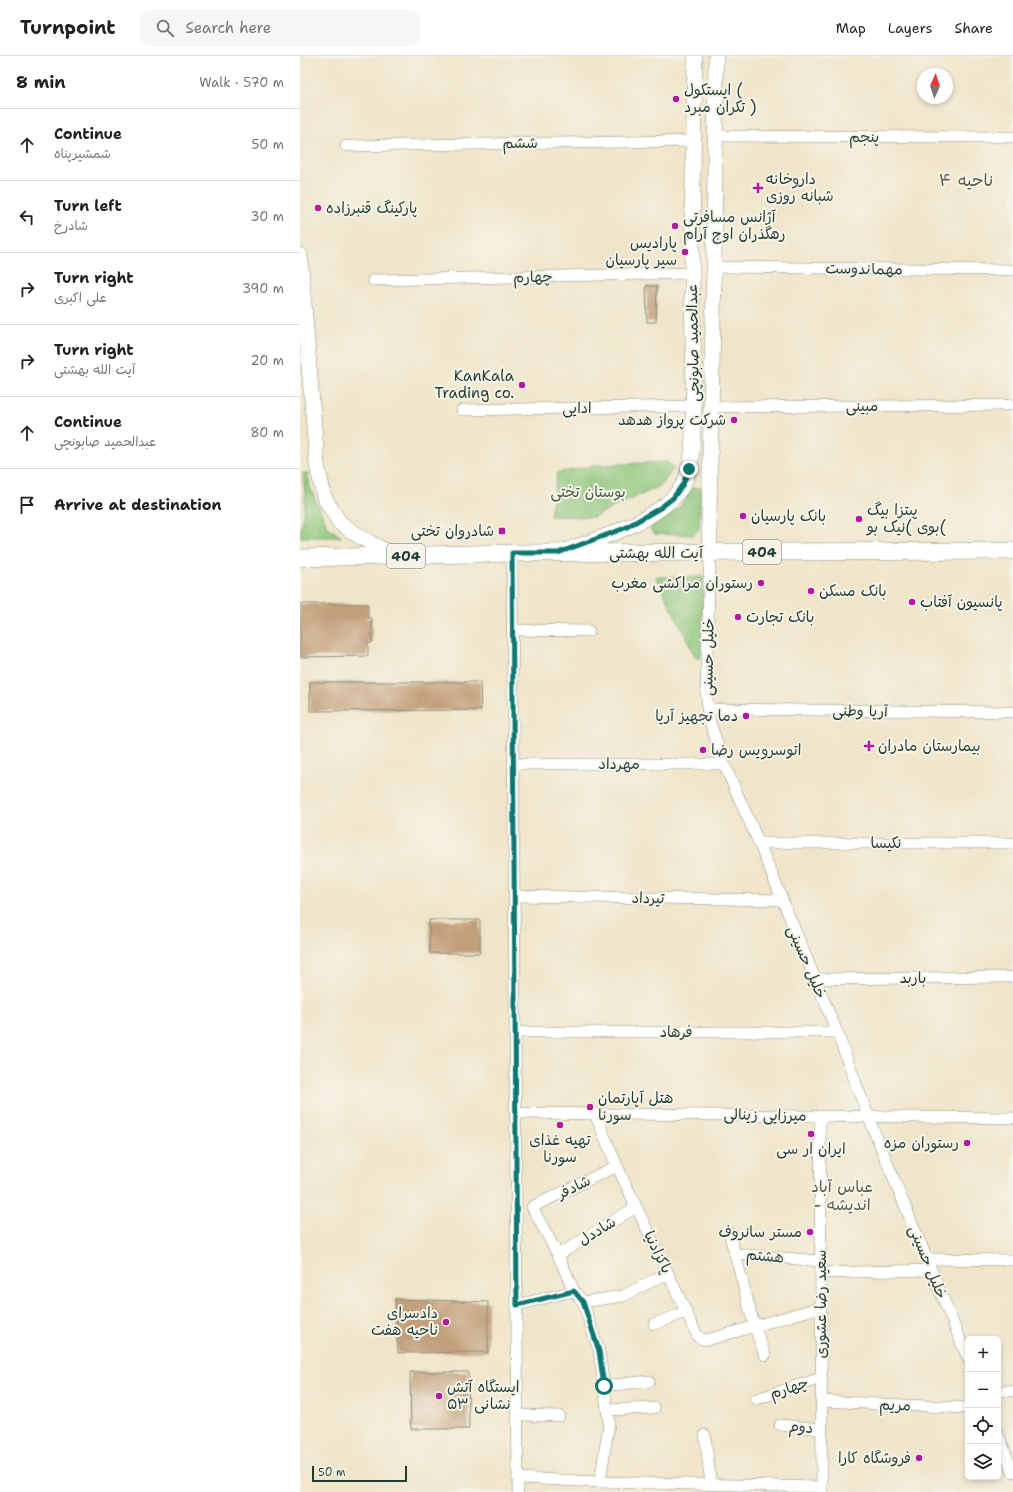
<!DOCTYPE html>
<meta charset="utf-8">
<style>
body{margin:0;font-family:"Shantell Sans","Playpen Sans Arabic",sans-serif;background:#f6f6f6;color:#202124}
.controls{position:absolute;right:12px;bottom:12px;display:grid;overflow:hidden;border-radius:6px;box-shadow:0 2px 6px #0003}
.controls button{width:36px;height:36px;display:grid;place-items:center;padding:0;border:0;border-bottom:1px solid #e0e0e0;background:#fff;color:#202124;font:20px sans-serif}
.compass{position:absolute;left:617px;top:12px;width:36px;height:36px;border-radius:50%;background:#fff;box-shadow:0 2px 6px #0003;rotate:3deg}
.scale{position:absolute;left:12px;bottom:10px;width:95px;box-sizing:border-box;padding-left:4px;border:2px solid #1f3d34;border-top:0;font-size:11px;line-height:14px;white-space:nowrap;color:#1f3d34;-webkit-text-stroke:3px #f7f3e8;paint-order:stroke}
.stop{position:absolute;width:12px;height:12px;margin:-9px;border:3px solid #0f766e;border-radius:50%;background:#fff}
.stop.end{background:#0f766e;border-color:#fff;box-shadow:0 1px 4px #0008}
.list{margin:0;padding:0;list-style:none}
h2{display:flex;justify-content:space-between;align-items:center;height:52px;margin:0;padding:0 16px;font-size:17px}
h2 small{font-size:13px;font-weight:400;color:#757577}
.list li{display:grid;grid-template-columns:26px 1fr auto;gap:12px;align-items:center;box-sizing:border-box;height:72px;padding:0 16px;border-top:1px solid #e0e0e0}
.list b{display:block;font-size:15px;white-space:nowrap}
.list p{margin:0;font-size:13px;white-space:nowrap;color:#757577}
.list em{font-size:13px;font-style:normal;color:#757577}
.icon{flex:none;width:22px;height:22px;fill:none;stroke:currentColor;stroke-width:2;stroke-linecap:round;stroke-linejoin:round}
.map{position:relative;flex:none;width:713px;height:1436px;overflow:hidden}
header{display:flex;align-items:center;gap:24px;box-sizing:border-box;height:56px;padding:0 20px;background:#fff;border-bottom:1px solid #e0e0e0}
header strong{font-size:19px}
nav{display:flex;gap:22px;margin-inline-start:auto;font-size:14px}
.search{width:280px;height:36px;background:#f6f6f6;display:flex;align-items:center;gap:10px;box-sizing:border-box;padding:0 14px;border-radius:6px;color:#757577;font-size:15px}
main{display:flex}
aside{flex:1;background:#fff}
.map>svg:first-child{display:block}
.green{fill:#8cc579;stroke:#568156}
.building{fill:#c3a07c}
.lines{fill:none;stroke-linecap:round;stroke-linejoin:round}
.street-casing{stroke:#88917e;stroke-width:12}
.secondary-casing{stroke:#88917e;stroke-width:16}
.primary-casing{stroke:#88917e;stroke-width:18}
.street{stroke:#fff;stroke-width:11}
.secondary{stroke:#fff;stroke-width:15}
.primary{stroke:#fff;stroke-width:17}
.route{stroke:#0f766e;stroke-width:5}
.poi-dot{fill:#b5179e;stroke:#f7f3e8;stroke-width:1.5}
.labels{text-anchor:middle;dominant-baseline:central;stroke-width:4;stroke-linejoin:round;paint-order:stroke}
.shield{fill:#f7f3e8;stroke:#60746a;stroke-width:1}
.shield-label{font-size:14px;font-weight:bold;fill:#1f3d34}
.poi-label{font-size:15px;fill:#1f3d34;stroke:#f7f3e8;text-anchor:start}
.street-label{font-size:15px;fill:#1f3d34;stroke:#f7f3e8}
.park-label{font-size:15px;fill:#3a5f45;stroke:#f7f3e8}
.neighbourhood-label{font-size:16px;fill:#58604d;stroke:#f7f3e8}
.quarter-label{font-size:17px;fill:#58604d;stroke:#f7f3e8}
</style>
<header>
<strong>Turnpoint</strong>
<div class="search"><svg class="icon" aria-label="search" viewBox="0 0 24 24"><circle cx="10" cy="10" r="6"/><path d="M15 15l6 6"/></svg>Search here</div>
<nav><a>Map</a><a>Layers</a><a>Share</a></nav>
</header>
<main>
<aside>
<h2>8 min<small>Walk · 570 m</small></h2>
<ul class="list">
<li><svg class="icon" aria-label="ahead" viewBox="0 0 24 24"><path d="M12 20V5M6 11l6-6 6 6"/></svg><div><b>Continue</b><p>شمشیرپناه</p></div><em>50 m</em></li>
<li><svg class="icon" aria-label="left" viewBox="0 0 24 24"><path d="M17 20v-9H6M10 6l-5 5 5 5"/></svg><div><b>Turn left</b><p>شادرخ</p></div><em>30 m</em></li>
<li><svg class="icon" aria-label="right" viewBox="0 0 24 24"><path d="M7 20v-9h11M14 6l5 5-5 5"/></svg><div><b>Turn right</b><p>علی‌ اکبری</p></div><em>390 m</em></li>
<li><svg class="icon" aria-label="right" viewBox="0 0 24 24"><path d="M7 20v-9h11M14 6l5 5-5 5"/></svg><div><b>Turn right</b><p>آیت الله بهشتی</p></div><em>20 m</em></li>
<li><svg class="icon" aria-label="ahead" viewBox="0 0 24 24"><path d="M12 20V5M6 11l6-6 6 6"/></svg><div><b>Continue</b><p>عبدالحمید صابونچی</p></div><em>80 m</em></li>
<li><svg class="icon" aria-label="arrive" viewBox="0 0 24 24"><path d="M6 21V4h12l-3 4 3 4H6"/></svg><div><b>Arrive at destination</b></div></li>
</ul>
</aside>
<div class="map">
<svg width="713" height="1436" viewBox="0 0 713 1436">
<rect width="100%" height="100%" fill="#f7f3e8"/>
<filter id="ink" filterUnits="userSpaceOnUse"><feTurbulence type="fractalNoise" baseFrequency=".025" numOctaves="2"/><feDisplacementMap in="SourceGraphic" scale="8" xChannelSelector="R" yChannelSelector="G"/><feConvolveMatrix kernelMatrix="1 2 1 2 8 2 1 2 1" color-interpolation-filters="sRGB"/></filter>
<filter id="wash" filterUnits="userSpaceOnUse"><feTurbulence type="fractalNoise" baseFrequency=".012" numOctaves="4" result="noise"/><feDisplacementMap in="SourceGraphic" scale="16" xChannelSelector="R" yChannelSelector="G"/><feGaussianBlur stdDeviation="0.9" result="paint"/><feColorMatrix in="noise" values="0 0 0 0 0 0 0 0 0 0 0 0 0 0 0 0 0 1.4 0 .05"/><feComposite in="paint" operator="in"/></filter>
<g filter="url(#wash)">
<rect width="100%" height="100%" fill="#f0e5c9"/>
<g class="green">
<polygon points="367,406 374,412 360,430 293,461 250,460 257,417 298,409"/>
<path d="M3,417H8L10,431L27,470L41,481H0C0,472 3,464 4,456C6,443 4,430 3,417Z"/>
<path d="M392,432H401L399,473L393,479L355,478L351,475V471C373,458 379,455 392,432Z"/>
<polygon points="356,521 403,521 401,602 396,602"/>
</g>
<g id="blocks">
<g class="building">
<polygon points="346,230 357,230 356,266 347,266"/>
<polygon points="0,548 68,548 68,562 72,562 72,587 68,587 68,600 0,601"/>
<polygon points="10,626 180,626 181,654 10,655"/>
<polygon points="129,864 180,864 180,897 130,897"/>
<polygon points="95,1243 188,1246 188,1296 98,1297"/>
<polygon points="110,1316 168,1316 169,1373 111,1373"/>
</g>
</g>
</g>
<g filter="url(#ink)">
<use href="#blocks" fill-opacity="0" stroke="#88917e" stroke-width="1"/>
<g class="lines">
<g class="street-casing">
<g id="street">
<polyline points="415,80 713,81"/>
<polyline points="46,90 394,85"/>
<polyline points="414,211 713,214"/>
<polyline points="73,224 392,217"/>
<polyline points="411,351 713,349"/>
<polyline points="162,354 393,350"/>
<polyline points="212,497 218,1436"/>
<polyline points="410,497 406,636 410,666 424,708 459,787 537,976 568,1060 668,1303"/>
<polyline points="212,574 289,575"/>
<polyline points="407,653 713,656"/>
<polyline points="213,708 424,708"/>
<polyline points="459,787 713,787"/>
<polyline points="214,840 481,844"/>
<polyline points="514,923 713,921"/>
<polyline points="215,976 537,976"/>
<polyline points="216,1057 713,1062"/>
<polyline points="295,1058 317,1110 398,1281 402,1283 407,1284 521,1251"/>
<polyline points="520,1060 522,1436"/>
<polyline points="429,1177 435,1198"/>
<polyline points="258,1199 336,1151"/>
<polyline points="626,1203 713,1204"/>
<polyline points="521,1217 631,1214"/>
<polyline points="283,1246 323,1240 368,1217"/>
<polyline points="217,1249 274,1235"/>
<polyline points="354,1268 386,1256"/>
<polyline points="465,1299 454,1269 435,1198 521,1205"/>
<polyline points="304,1330 349,1325"/>
<polyline points="698,1335 713,1335"/>
<polyline points="457,1343 521,1322"/>
<polyline points="521,1345 668,1352"/>
<polyline points="307,1354 354,1352"/>
<polyline points="217,1359 259,1360"/>
<polyline points="480,1369 522,1373"/>
<polyline points="698,1378 713,1416"/>
<polyline points="405,1379 411,1429"/>
<polyline points="218,1422 300,1426 522,1431"/>
<polyline points="300,1426 309,1367 299,1295 283,1246 274,1235 258,1199 232,1151 317,1110"/>
</g>
</g>
<g class="secondary-casing">
<g id="secondary">
<polyline points="0,199 17,408 24,441 40,467 62,482 96,501"/>
<path d="M264,495C297,484 357,464 378,436C387,425 391,410 392,396C396,337 392,277 392,218C392,145 394,73 395,0"/>
<polyline points="410,497 409,461 414,211 416,0"/>
</g>
</g>
<g class="primary-casing">
<polyline id="primary" points="0,502 212,497 713,495"/>
</g>
<use href="#street" class="street"/>
<use href="#secondary" class="secondary"/>
<use href="#primary" class="primary"/>
</g>
</g>
<g class="lines" filter="url(#ink)">
<polyline class="route" points="304,1330 299,1295 283,1246 274,1235 217,1249 212,497 258,497 325,472 360,452 373,442 383,428 389,413"/>
</g>
<g class="poi-dot">
<circle cx="376" cy="43" r="4"/>
<path d="M456 126h4v4h4v4h-4v4h-4v-4h-4v-4h4z"/>
<circle cx="18" cy="152" r="4"/>
<circle cx="375" cy="170" r="4"/>
<circle cx="385" cy="196" r="4"/>
<circle cx="222" cy="329" r="4"/>
<circle cx="434" cy="364" r="4"/>
<circle cx="443" cy="460" r="4"/>
<circle cx="559" cy="463" r="4"/>
<rect x="198" y="471" width="8" height="8" rx="2"/>
<circle cx="461" cy="527" r="4"/>
<circle cx="511" cy="535" r="4"/>
<circle cx="612" cy="546" r="4"/>
<circle cx="438" cy="561" r="4"/>
<circle cx="446" cy="660" r="4"/>
<path d="M567 684h4v4h4v4h-4v4h-4v-4h-4v-4h4z"/>
<circle cx="403" cy="694" r="4"/>
<circle cx="290" cy="1051" r="4"/>
<circle cx="260" cy="1069" r="4"/>
<circle cx="511" cy="1078" r="4"/>
<circle cx="667" cy="1087" r="4"/>
<circle cx="510" cy="1176" r="4"/>
<circle cx="146" cy="1266" r="4"/>
<circle cx="139" cy="1340" r="4"/>
<circle cx="619" cy="1402" r="4"/>
</g>
<g class="labels">
<g class="shield">
<rect x="443" y="484" width="38" height="24" rx="3"/>
<rect x="87" y="488" width="38" height="24" rx="3"/>
</g>
<g class="shield-label">
<text x="462" y="496">404</text>
<text x="106" y="500">404</text>
</g>
<g class="poi-label">
<text x="384" y="34">ایستکول (<tspan x="384" dy="17">تکران مبرد )</tspan></text>
<text x="466" y="123">داروخانه<tspan x="466" dy="17">شبانه روزی</tspan></text>
<text x="26" y="152">پارکینگ قنبرزاده</text>
<text x="383" y="161">آژانس مسافرتی<tspan x="383" dy="17">رهگذران اوج آرام</tspan></text>
<text x="377" y="187" text-anchor="end">پارادیس<tspan x="377" dy="17">سیر پارسیان</tspan></text>
<text x="214" y="320" text-anchor="end">KanKala<tspan x="214" dy="17">Trading co.</tspan></text>
<text x="426" y="364" text-anchor="end">شرکت پرواز هدهد</text>
<text x="567" y="454">پیتزا بیگ<tspan x="567" dy="17">بوی )نیک بو(</tspan></text>
<text x="451" y="460">بانک پارسیان</text>
<text x="194" y="475" text-anchor="end">شادروان تختی</text>
<text x="453" y="527" text-anchor="end">رستوران مراکشی مغرب</text>
<text x="519" y="535">بانک مسکن</text>
<text x="620" y="546">پانسیون آفتاب</text>
<text x="446" y="561">بانک تجارت</text>
<text x="438" y="660" text-anchor="end">دما تجهیز آریا</text>
<text x="578" y="690">بیمارستان مادران</text>
<text x="411" y="694">اتوسرویس رضا</text>
<text x="298" y="1042">هتل آپارتمان<tspan x="298" dy="17">سورنا</tspan></text>
<text x="260" y="1084" text-anchor="middle">تهیه غذای<tspan x="260" dy="17">سورنا</tspan></text>
<text x="659" y="1087" text-anchor="end">رستوران مزه</text>
<text x="511" y="1093" text-anchor="middle">ایران ار سی</text>
<text x="502" y="1176" text-anchor="end">مستر سانروف</text>
<text x="138" y="1257" text-anchor="end">دادسرای<tspan x="138" dy="17">ناحیه هفت</tspan></text>
<text x="147" y="1331">ایستگاه آتش<tspan x="147" dy="17">نشانی ۵۳</tspan></text>
<text x="611" y="1402" text-anchor="end">فروشگاه کارا</text>
</g>
<g class="street-label">
<text x="564" y="81">پنجم</text>
<text transform="translate(220 87) rotate(-1)">ششم</text>
<text transform="translate(564 213) rotate(1)">مهماندوست</text>
<text transform="translate(233 221) rotate(-1)">چهارم</text>
<text transform="translate(393 287) rotate(-91)">عبدالحمید صابونچی</text>
<text x="562" y="350">مبینی</text>
<text transform="translate(277 352) rotate(-1)">ادایی</text>
<text x="356" y="497">آیت الله بهشتی</text>
<text transform="translate(408 601) rotate(-89)">خلیل حسینی</text>
<text transform="translate(560 655) rotate(1)">آریا وطنی</text>
<text x="319" y="708">مهرداد</text>
<text x="586" y="787">نکیسا</text>
<text transform="translate(348 842) rotate(1)">تیرداد</text>
<text transform="translate(507 906) rotate(67)">خلیل حسینی</text>
<text x="613" y="922">باربد</text>
<text x="376" y="976">فرهاد</text>
<text transform="translate(465 1059) rotate(1)">میرزایی زینالی</text>
<text transform="translate(274 1131) rotate(-26)">شادفر</text>
<text transform="translate(297 1175) rotate(-31)">شاددل</text>
<text transform="translate(358 1196) rotate(64)">پاکزادنیا</text>
<text transform="translate(465 1200) rotate(5)">هشتم</text>
<text transform="translate(628 1206) rotate(68)">خلیل حسینی</text>
<text transform="translate(521 1248) rotate(-90)">سعید رضا عشوری</text>
<text transform="translate(489 1332) rotate(-18)">چهارم</text>
<text transform="translate(595 1349) rotate(2)">مریم</text>
<text transform="translate(501 1371) rotate(5)">دوم</text>
</g>
<g class="park-label">
<text x="288" y="436">بوستان تختی</text>
</g>
<g class="neighbourhood-label">
<text x="542" y="1130">عباس آباد<tspan x="542" dy="18">- اندیشه</tspan></text>
</g>
<g class="quarter-label">
<text x="666" y="124">ناحیه ۴</text>
</g>
</g>
</svg>
<div class="controls">
<button>+</button>
<button>−</button>
<button><svg class="icon" aria-label="locate" viewBox="0 0 24 24"><circle cx="12" cy="12" r="6"/><path d="M12 2v4M12 18v4M2 12h4M18 12h4"/></svg></button>
<button><svg class="icon" aria-label="layers" viewBox="0 0 24 24"><path d="M12 4l9 5-9 5-9-5zM3 14l9 5 9-5"/></svg></button>
</div>
<svg class="compass" viewBox="-18 -18 36 36"><path d="M0-13l5 13h-10z" fill="#e53935"/><path d="M0 13l5-13h-10z" fill="#757577"/></svg>
<div class="scale">50 m</div>
<div class="stop" style="left:304px;top:1330px"></div>
<div class="stop end" style="left:389px;top:413px"></div>
</div>
</main>
